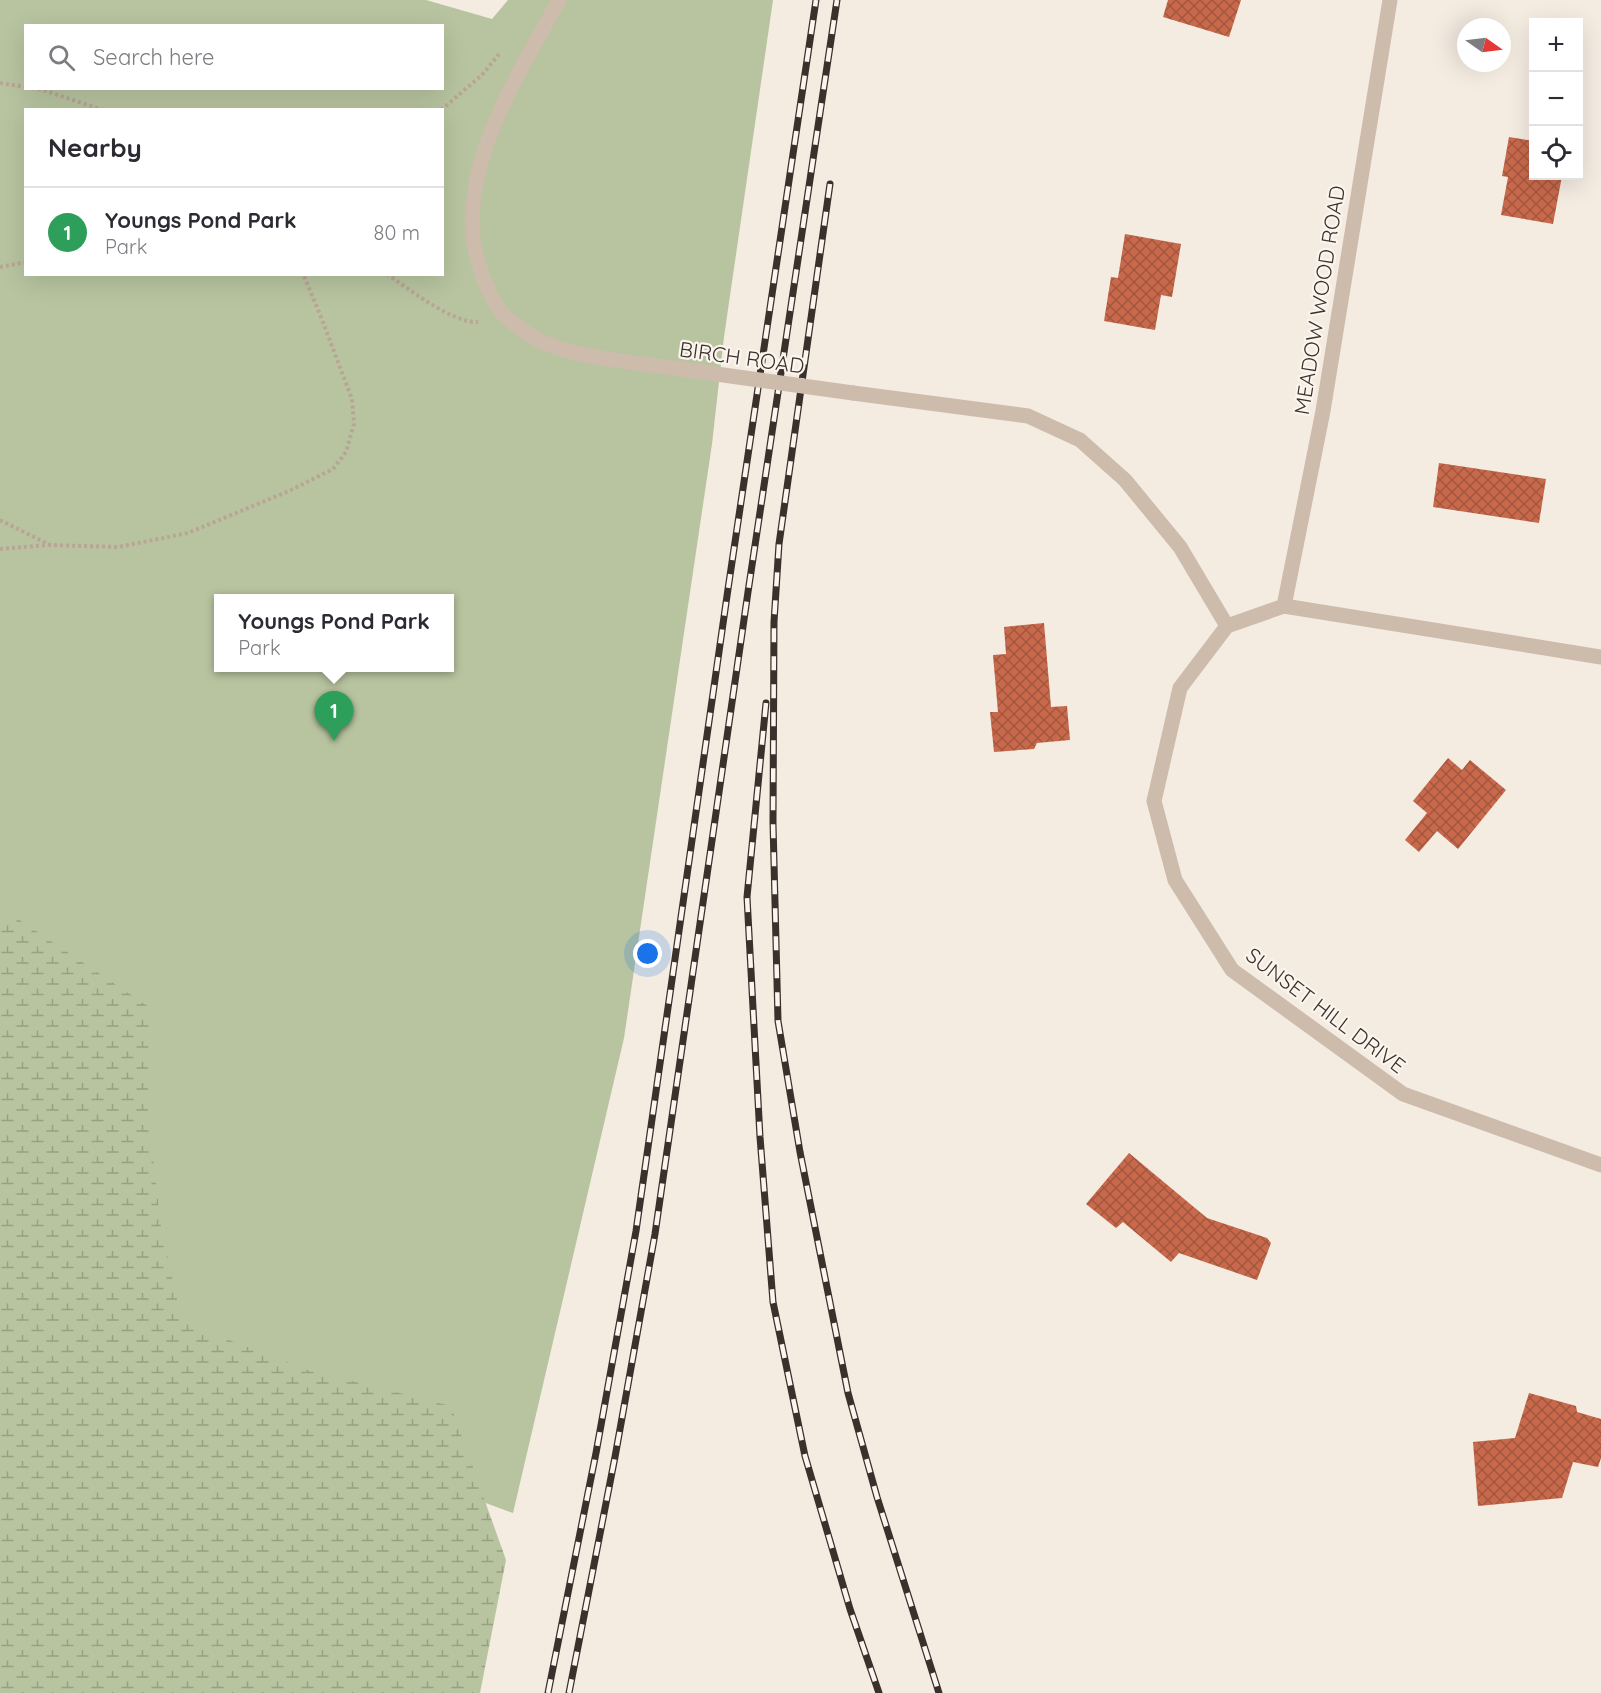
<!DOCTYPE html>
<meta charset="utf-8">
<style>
body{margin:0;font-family:Quicksand,sans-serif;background:#f2f2f3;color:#2b2b33}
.controls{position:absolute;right:18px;top:18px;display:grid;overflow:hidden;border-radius:0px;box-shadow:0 6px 24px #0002}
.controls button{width:54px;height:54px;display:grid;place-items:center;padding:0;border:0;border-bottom:2px solid #e1e1e2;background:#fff;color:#2b2b33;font:30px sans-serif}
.compass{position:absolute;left:1457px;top:18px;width:54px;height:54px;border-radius:50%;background:#fff;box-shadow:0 6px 24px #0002;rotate:104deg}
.you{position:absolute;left:648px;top:954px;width:21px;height:21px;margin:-15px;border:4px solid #fff;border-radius:50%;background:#1a73e8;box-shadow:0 0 0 9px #1a73e833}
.badge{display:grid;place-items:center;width:39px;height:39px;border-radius:50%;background:#1a73e8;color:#fff;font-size:20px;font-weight:700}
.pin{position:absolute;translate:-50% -50px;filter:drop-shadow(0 2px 3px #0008)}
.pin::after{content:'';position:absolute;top:32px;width:21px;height:18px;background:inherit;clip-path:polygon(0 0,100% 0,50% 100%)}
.popup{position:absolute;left:214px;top:594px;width:240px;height:78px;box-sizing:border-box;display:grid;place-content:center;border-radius:0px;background:#fff;filter:drop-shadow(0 2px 4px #0005);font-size:20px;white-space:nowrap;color:#7c7c81}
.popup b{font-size:22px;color:#2b2b33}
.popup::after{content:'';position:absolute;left:50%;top:100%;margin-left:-12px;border:12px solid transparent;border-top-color:#fff}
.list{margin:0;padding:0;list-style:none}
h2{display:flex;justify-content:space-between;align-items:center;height:78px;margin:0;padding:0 24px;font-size:26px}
h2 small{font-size:20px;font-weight:400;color:#7c7c81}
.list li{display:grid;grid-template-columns:39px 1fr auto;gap:18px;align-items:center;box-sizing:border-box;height:90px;padding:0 24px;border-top:2px solid #e1e1e2}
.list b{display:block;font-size:22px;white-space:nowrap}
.list p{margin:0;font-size:20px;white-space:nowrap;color:#7c7c81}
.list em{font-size:20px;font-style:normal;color:#7c7c81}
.icon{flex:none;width:33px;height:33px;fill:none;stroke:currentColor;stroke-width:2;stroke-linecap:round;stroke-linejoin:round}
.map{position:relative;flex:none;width:1601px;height:1693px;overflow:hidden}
.search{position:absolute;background:#fff;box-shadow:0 6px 24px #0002;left:24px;top:24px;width:420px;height:66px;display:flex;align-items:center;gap:15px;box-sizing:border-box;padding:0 21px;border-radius:0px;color:#7c7c81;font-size:22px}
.panel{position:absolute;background:#fff;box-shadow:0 6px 24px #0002;left:24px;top:108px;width:420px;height:168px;border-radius:0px}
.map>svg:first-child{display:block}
.green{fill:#b8c4a0;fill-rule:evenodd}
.wetland{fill:url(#wetland-marsh)}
.building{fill:url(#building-cross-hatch)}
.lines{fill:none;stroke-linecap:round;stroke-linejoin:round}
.path{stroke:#b9a596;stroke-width:4;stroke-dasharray:3 3;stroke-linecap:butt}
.street{stroke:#cdbbac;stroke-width:15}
.rail-casing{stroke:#3b302b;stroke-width:7}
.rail{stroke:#fbf5ee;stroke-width:4.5;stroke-dasharray:14;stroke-linecap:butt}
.street-bridge{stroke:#cdbbac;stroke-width:15}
.labels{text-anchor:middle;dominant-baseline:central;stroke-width:4.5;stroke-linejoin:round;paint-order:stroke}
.street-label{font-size:21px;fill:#3b302b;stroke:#fbf5ee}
</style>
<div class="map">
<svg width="1601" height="1693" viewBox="0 0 1601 1693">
<defs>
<pattern id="wetland-marsh" width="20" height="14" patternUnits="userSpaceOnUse" patternTransform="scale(1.5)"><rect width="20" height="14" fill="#b8c4a0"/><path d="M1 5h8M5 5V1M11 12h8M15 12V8" fill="none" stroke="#97a083"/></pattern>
<pattern id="building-cross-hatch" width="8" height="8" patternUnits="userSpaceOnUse" patternTransform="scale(1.5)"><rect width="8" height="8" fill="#c8694b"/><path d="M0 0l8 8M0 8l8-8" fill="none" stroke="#a4573f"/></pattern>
</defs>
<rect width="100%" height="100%" fill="#f4ebe1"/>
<path class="green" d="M0,0H426L492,19L508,0H773L724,337L712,444L624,1038L513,1513L0,1323ZM26,26H442V88H26ZM26,110H442V274H26ZM218,598H449V668H218Z"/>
<polygon class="wetland" points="18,919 149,1007 148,1111 161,1227 182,1322 308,1370 451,1406 506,1560 480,1693 0,1693 0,923"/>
<g class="building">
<polygon points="1168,0 1241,0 1229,37 1163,17"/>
<polygon points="1509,137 1534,141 1534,176 1562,176 1553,224 1501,215 1508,177 1502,176"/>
<polygon points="1125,234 1181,244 1172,297 1161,295 1155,330 1104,321 1111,277 1118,278"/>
<polygon points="1439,463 1546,479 1539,523 1433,507"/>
<polygon points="1044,623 1051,707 1067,706 1070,740 1037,743 1034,749 994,752 990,712 998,712 993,655 1006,654 1004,627"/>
<polygon points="1448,758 1462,770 1470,760 1506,790 1458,849 1437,831 1419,852 1405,840 1427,813 1413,801"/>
<polygon points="1129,1153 1207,1218 1267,1238 1271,1243 1257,1280 1179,1253 1171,1262 1123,1222 1116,1228 1086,1204"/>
<polygon points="1529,1393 1576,1406 1577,1412 1601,1419 1601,1458 1598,1467 1573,1462 1562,1498 1478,1506 1473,1442 1515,1438"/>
</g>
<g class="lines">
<g class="path">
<polyline points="0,83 26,87"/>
<polyline points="32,88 43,90 103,110"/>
<polyline points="441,110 482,75 499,54"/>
<polyline points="0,267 26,262"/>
<path d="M387,274C409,289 452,323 478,322"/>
<polyline points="0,520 50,545 118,547 188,533 289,491 333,469 346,452 354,424 352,399 319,312 303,274"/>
<polyline points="0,549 49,545"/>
</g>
<g class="street">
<path d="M559,0C521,70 465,155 473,237C474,251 479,264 483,277C488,289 493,303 502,313C514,325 532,338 547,344C585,359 632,362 673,368"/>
<polyline points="853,393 1028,416 1080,440 1125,480 1180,547 1227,626"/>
<polyline points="1284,606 1323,411 1390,0"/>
<polyline points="1601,657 1284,606 1227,626 1180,688 1154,801 1175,880 1232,970 1403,1094 1601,1165"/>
</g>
<g class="rail-casing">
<g id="rail">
<polyline points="830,184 779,544 774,622 773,823 778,1021 800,1152 848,1393 877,1497 939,1693"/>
<polyline points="766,703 747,897 760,1137 773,1302 805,1456 850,1609 879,1693"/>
<polyline points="548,1693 596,1453 636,1231 728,589 816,0"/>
<polyline points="569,1693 615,1457 655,1234 748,592 837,0"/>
</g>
</g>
<use href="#rail" class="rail"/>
<polyline class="street-bridge" points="673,368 853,393"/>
</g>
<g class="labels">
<g class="street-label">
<text transform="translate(1319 300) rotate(-81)">MEADOW WOOD ROAD</text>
<text transform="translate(742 357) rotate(8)">BIRCH ROAD</text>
<text transform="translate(1326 1010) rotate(37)">SUNSET HILL DRIVE</text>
</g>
</g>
</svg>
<div class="controls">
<button>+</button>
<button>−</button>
<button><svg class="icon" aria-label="locate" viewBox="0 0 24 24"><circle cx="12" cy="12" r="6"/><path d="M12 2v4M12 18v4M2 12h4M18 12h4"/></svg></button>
</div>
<svg class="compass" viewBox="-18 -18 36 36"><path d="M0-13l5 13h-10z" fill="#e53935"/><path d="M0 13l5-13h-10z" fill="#7c7c81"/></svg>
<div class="you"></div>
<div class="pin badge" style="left:334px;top:741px;background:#2e9e5b">1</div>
<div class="popup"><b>Youngs Pond Park</b>Park</div>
<div class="search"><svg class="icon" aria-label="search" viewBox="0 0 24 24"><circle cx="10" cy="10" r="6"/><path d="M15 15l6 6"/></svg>Search here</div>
<section class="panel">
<h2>Nearby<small></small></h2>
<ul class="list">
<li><span class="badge" style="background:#2e9e5b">1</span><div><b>Youngs Pond Park</b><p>Park</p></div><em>80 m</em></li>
</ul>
</section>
</div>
